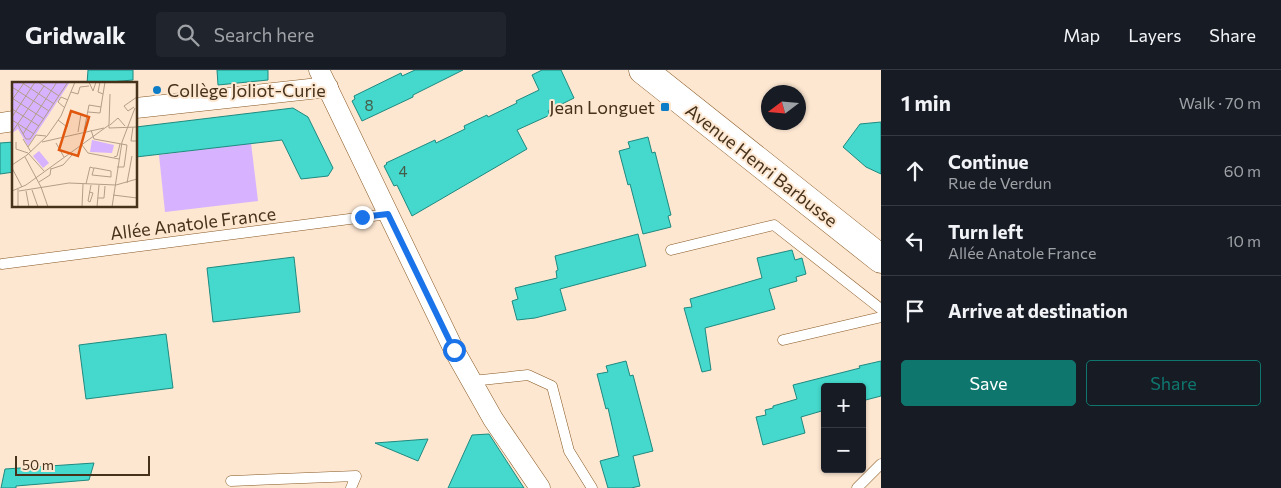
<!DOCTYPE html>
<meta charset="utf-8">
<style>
body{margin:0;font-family:Commissioner,sans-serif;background:#20242c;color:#f1f3f6}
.controls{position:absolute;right:15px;bottom:15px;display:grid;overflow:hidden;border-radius:5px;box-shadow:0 1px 4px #0004}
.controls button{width:45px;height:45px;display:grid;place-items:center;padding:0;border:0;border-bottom:1px solid #363941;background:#171b24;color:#f1f3f6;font:25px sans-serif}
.compass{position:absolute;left:761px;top:15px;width:45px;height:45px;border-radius:50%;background:#171b24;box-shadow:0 1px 4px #0004;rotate:254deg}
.scale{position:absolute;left:15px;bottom:12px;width:135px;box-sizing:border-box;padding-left:5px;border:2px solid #46311b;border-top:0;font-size:14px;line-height:18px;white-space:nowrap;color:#46311b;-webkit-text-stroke:4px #fde7d1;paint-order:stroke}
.stop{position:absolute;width:15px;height:15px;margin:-11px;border:4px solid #1a73e8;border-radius:50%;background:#fff}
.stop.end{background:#1a73e8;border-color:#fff;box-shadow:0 1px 5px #0008}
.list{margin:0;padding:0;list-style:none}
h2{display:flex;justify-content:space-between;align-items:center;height:65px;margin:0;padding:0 20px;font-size:21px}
h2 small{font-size:16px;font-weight:400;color:#9ea1a6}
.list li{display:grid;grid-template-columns:32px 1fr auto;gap:15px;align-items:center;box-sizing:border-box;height:70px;padding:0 20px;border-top:1px solid #363941}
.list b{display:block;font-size:19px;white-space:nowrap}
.list p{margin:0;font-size:16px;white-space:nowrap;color:#9ea1a6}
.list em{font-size:16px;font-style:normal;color:#9ea1a6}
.actions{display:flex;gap:10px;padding:15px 20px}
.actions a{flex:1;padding:11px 0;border:1px solid #0f766e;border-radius:5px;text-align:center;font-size:18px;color:#0f766e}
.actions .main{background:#0f766e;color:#fff}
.icon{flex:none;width:28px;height:28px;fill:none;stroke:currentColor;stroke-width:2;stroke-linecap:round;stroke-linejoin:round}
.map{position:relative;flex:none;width:881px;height:418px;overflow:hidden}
header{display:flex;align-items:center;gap:30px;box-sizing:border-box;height:70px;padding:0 25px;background:#171b24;border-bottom:1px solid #363941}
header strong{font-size:24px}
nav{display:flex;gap:28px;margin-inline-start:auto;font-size:18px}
.search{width:350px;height:45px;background:#20242c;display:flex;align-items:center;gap:12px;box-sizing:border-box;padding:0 18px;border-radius:5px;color:#9ea1a6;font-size:19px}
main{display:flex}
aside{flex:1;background:#171b24}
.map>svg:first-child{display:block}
.green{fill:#d7b2ff}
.building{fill:#44d9cc;stroke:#1f8980}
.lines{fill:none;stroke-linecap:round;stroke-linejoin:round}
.lane-casing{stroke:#875822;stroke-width:11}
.street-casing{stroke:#875822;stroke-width:21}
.secondary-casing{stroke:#875822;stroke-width:29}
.lane{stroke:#fff;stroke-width:10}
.street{stroke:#fff;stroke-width:20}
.secondary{stroke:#fff;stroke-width:28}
.route{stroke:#1a73e8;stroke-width:6}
.poi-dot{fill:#0d7dc7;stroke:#fde7d1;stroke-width:2}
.labels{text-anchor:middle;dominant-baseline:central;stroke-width:4;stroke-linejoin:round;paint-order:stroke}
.number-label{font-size:15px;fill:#465b47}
.poi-label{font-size:18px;fill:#46311b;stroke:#fde7d1;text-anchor:start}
.street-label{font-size:18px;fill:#46311b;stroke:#fde7d1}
.inset-road{fill:none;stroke:#b49e88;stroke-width:1}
.view{fill:#e0570d;fill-opacity:0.15;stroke:#e0570d;stroke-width:2.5}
.inset-edge{fill:none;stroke:#46311b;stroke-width:2.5}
</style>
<header>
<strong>Gridwalk</strong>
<div class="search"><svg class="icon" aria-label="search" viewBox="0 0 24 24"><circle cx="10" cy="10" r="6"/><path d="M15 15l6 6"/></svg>Search here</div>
<nav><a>Map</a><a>Layers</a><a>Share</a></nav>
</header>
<main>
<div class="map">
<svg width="881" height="418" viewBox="0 0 881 418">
<rect width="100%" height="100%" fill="#fde7d1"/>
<polygon class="green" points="251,73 258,131 165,142 159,85"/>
<g class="building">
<polygon points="88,0 133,0 133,10 87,14"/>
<polygon points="217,0 268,0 268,10 218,15"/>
<polygon points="415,0 463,0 413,25 413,27 362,51 352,31 355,29 354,26 401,3 402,6"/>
<polygon points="542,0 561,0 574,28 548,41 550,45 517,60 527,79 412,146 397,115 394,116 384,96 387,94 386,93 435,70 436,73 465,59 464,56 487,45 488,47 517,33 516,31 539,20 532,5"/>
<polygon points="293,38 308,47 333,98 328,106 301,109 282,70 136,87 136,57"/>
<polygon points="881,52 881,104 866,97 843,77 860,54"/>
<polygon points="648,67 652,83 655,82 671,145 668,146 671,157 643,164 630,114 628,115 619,81 630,78 628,72"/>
<polygon points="14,72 14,102 0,104 0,73"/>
<polygon points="638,164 646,196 560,219 566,240 535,248 517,250 512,231 518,229 515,218 557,208 556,201 558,200 555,186"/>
<polygon points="792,180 795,190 802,188 806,204 796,207 797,211 769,219 775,239 705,258 711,300 702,302 684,238 692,237 690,229 762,208 757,188"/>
<polygon points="294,187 300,242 213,252 207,198"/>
<polygon points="166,264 173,318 86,329 79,275"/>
<polygon points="626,291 630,306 633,305 653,381 633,386 640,416 631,418 608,418 600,391 619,386 608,338 606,339 597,304 608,302 606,296"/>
<polygon points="881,291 881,326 862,331 862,317 825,317 825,340 801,347 805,363 763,375 756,347 766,345 765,340 773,338 773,336 797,329 793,315 860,298 859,296"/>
<polygon points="489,364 524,418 448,418 472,365"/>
<polygon points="428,369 418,391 375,373"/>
<polygon points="94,393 89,410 16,416 16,418 1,418 5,399"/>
</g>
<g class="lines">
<g class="lane-casing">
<g id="lane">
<polyline points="671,180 774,155 881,239"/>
<polyline points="2,194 388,144"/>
<polyline points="783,270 881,247"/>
<polyline points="472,311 528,305 552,316 569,381 592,418"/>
<polyline points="231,411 356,406 351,418"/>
<polyline points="857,418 881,394"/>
</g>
</g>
<g class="street-casing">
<g id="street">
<polyline points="319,0 454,280 493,349 540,418"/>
<polyline points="136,38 328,17"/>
<polyline points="0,53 14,51"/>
</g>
</g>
<g class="secondary-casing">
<polyline id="secondary" points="643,0 881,189"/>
</g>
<use href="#lane" class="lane"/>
<use href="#street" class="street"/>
<use href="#secondary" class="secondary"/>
</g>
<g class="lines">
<polyline class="route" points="362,147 388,144 454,280"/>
</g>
<g class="poi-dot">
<circle cx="157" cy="20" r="5"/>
<rect x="660" y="32" width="10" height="10" rx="2.5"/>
</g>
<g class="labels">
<g class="number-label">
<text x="369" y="35">8</text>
<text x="403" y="101">4</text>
</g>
<g class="poi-label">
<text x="167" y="20">Collège Joliot-Curie</text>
<text x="655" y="37" text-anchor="end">Jean Longuet</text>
</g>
<g class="street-label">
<text transform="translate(762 95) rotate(38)">Avenue Henri Barbusse</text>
<text transform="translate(193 153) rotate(-7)">Allée Anatole France</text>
</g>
</g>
<g transform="translate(12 12)">
<rect width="125" height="125" fill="#fde7d1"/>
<path d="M0,0H58L16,64L6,47L0,51ZM80,58L102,63L100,71L78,70ZM27,69L37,81L31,86L21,74Z" fill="#d7b2ff"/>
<path class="inset-road" d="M9,0L42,22M26,0L47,14M77,0L81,9L84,0M88,0L86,10L91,12M0,5L37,29M59,10L66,12L68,5L77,4M0,16L32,37M0,18L12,1M122,25L116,29L112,24L125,15M53,26L46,20L49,15L56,18M0,27L27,44M76,30L88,31L93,0M0,35L23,0M0,38L22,52M46,38L55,45L56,40M6,43L14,57H18L56,0M97,43L98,12M98,43L106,36L113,44M121,45L119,59H125M97,46L125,45M79,48L82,57L115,63L112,85H105M72,49L77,23L89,25M0,50L32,4M66,50L69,32M11,52L45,0M11,57L19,70M4,60V67L16,71L32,89M30,60L92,46M44,61L52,75M70,63L76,71L107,77M16,65L24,53L34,54M13,75L29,105L36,125M102,75L105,74L108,62M0,83L15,73L35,54L49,34L63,0M0,86L10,105M39,87L51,83L60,73M27,100L38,93L39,86M115,101L120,74M74,102L78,85L81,86H83L99,89V95L80,93L82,86M20,108L26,125M0,109L14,103L97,43V46M7,109L57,101L104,103L125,97M14,109L17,125M77,110L81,111L78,120L76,119L79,103M101,113L125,116M86,116H92L93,104M6,125V107M70,125L71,102M85,125L87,103M100,125L110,60L123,26"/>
<path class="view" d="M59,29L77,35L66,74L47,68Z"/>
<rect width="125" height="125" class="inset-edge"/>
</g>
</svg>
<div class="controls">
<button>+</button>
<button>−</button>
</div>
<svg class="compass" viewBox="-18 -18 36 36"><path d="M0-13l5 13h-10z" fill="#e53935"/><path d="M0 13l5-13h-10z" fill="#9ea1a6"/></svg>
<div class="scale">50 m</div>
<div class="stop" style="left:454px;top:280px"></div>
<div class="stop end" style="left:362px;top:147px"></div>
</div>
<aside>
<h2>1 min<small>Walk · 70 m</small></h2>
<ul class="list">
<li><svg class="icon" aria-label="ahead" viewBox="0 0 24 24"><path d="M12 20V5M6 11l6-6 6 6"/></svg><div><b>Continue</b><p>Rue de Verdun</p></div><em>60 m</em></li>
<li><svg class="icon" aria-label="left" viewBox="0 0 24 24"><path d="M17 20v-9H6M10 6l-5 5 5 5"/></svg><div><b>Turn left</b><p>Allée Anatole France</p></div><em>10 m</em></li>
<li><svg class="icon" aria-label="arrive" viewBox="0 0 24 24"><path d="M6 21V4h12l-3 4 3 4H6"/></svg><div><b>Arrive at destination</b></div></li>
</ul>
<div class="actions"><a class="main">Save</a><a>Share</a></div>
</aside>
</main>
